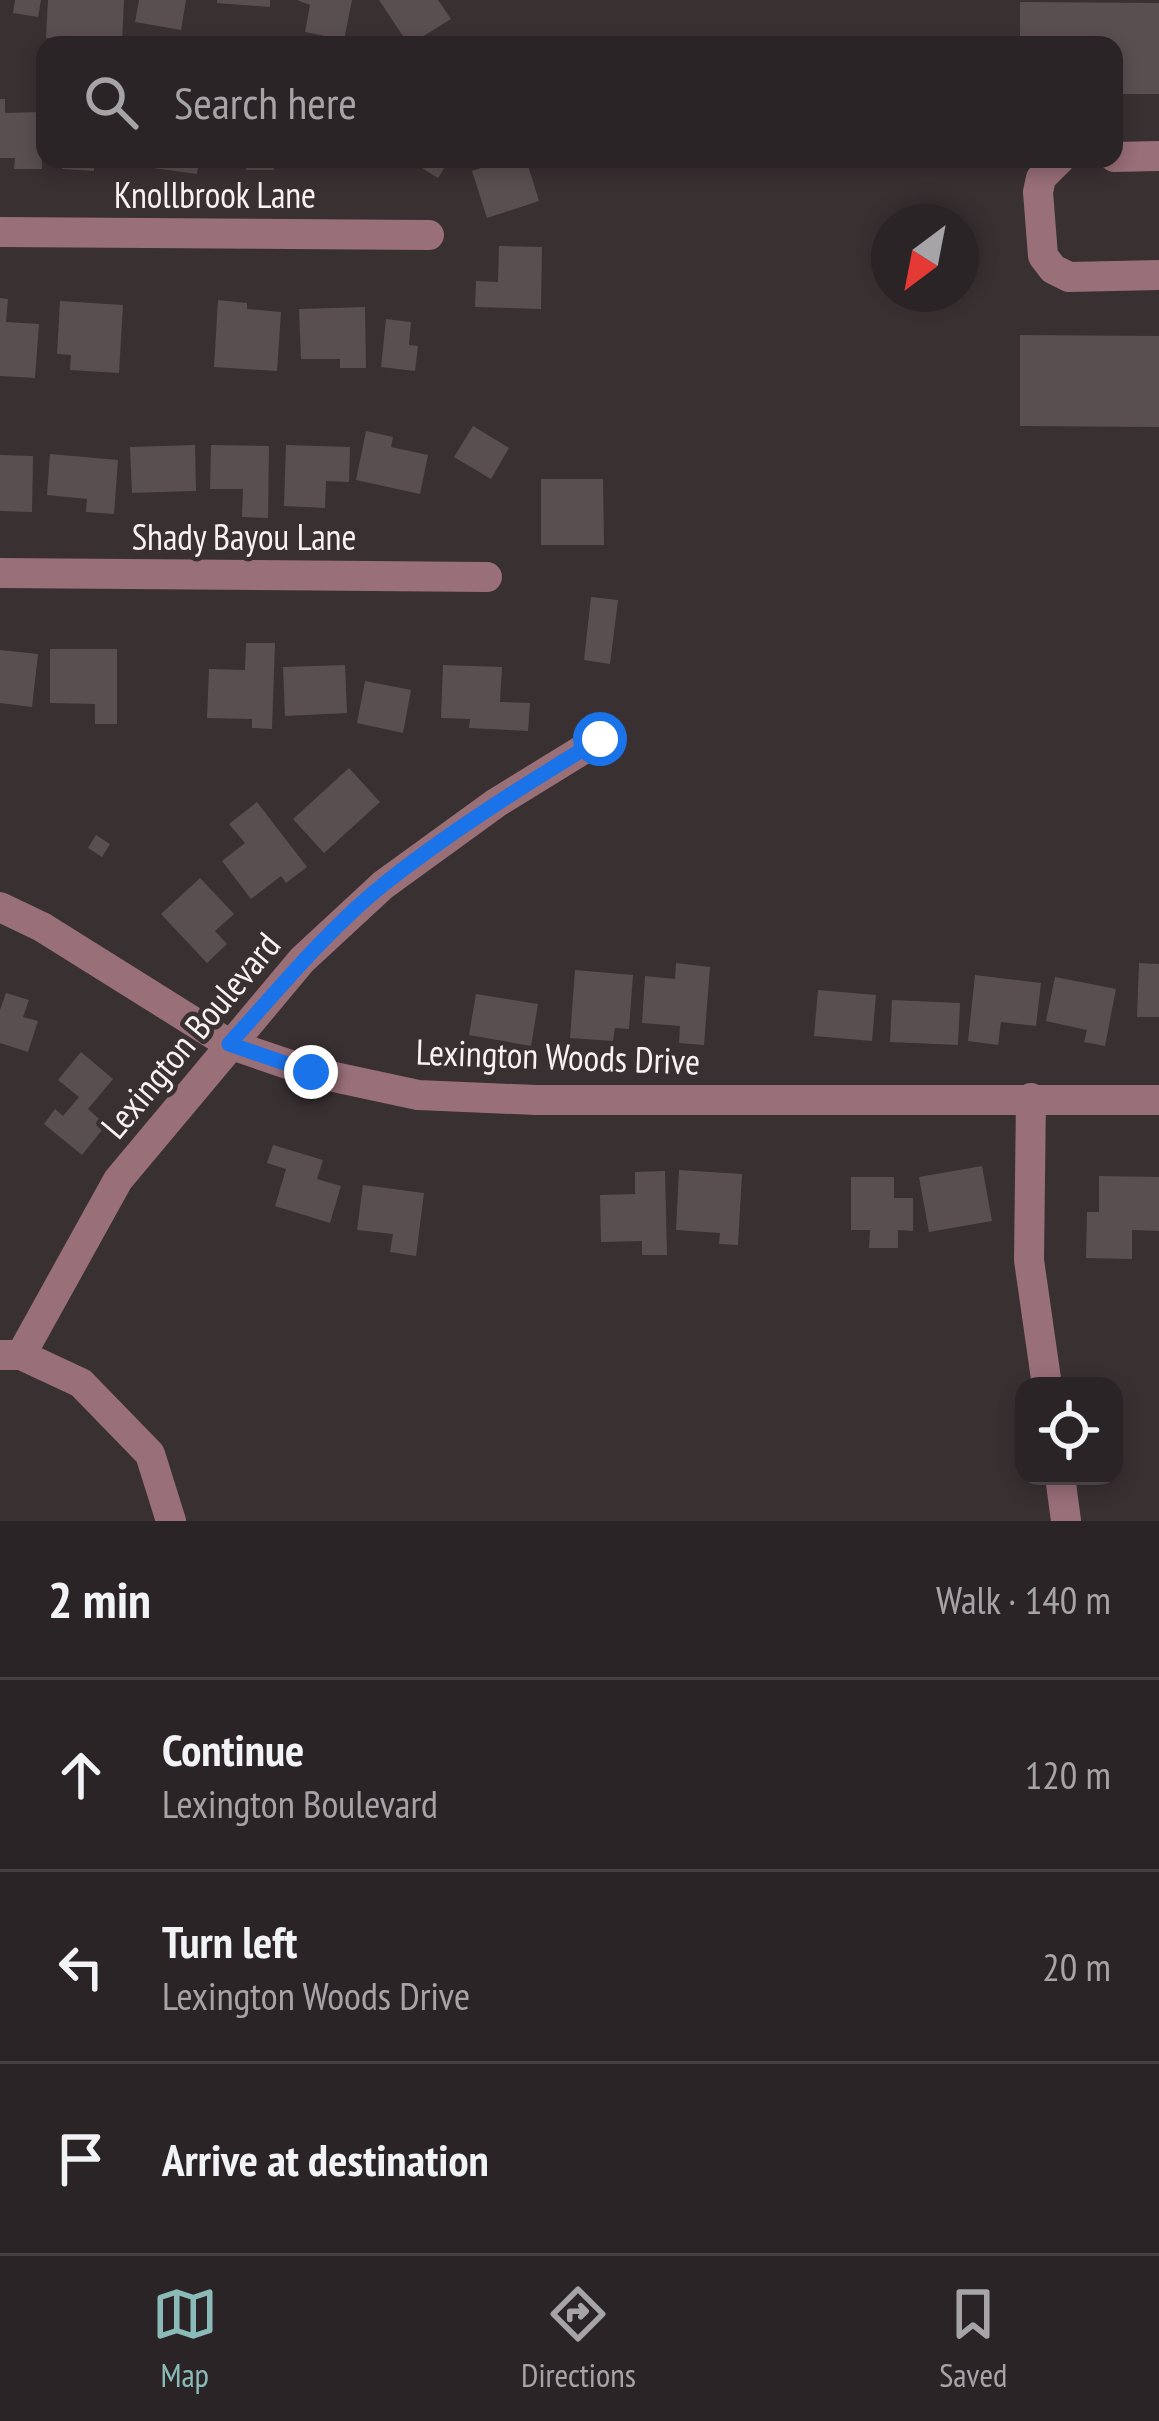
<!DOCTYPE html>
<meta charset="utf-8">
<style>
body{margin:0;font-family:"PT Sans Narrow",sans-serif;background:#373032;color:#f1f3f6}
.controls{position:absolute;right:36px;bottom:36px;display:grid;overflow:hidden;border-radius:24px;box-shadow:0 6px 18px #0003}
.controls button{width:108px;height:108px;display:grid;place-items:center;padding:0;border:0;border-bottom:3px solid #474143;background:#2b2426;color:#f1f3f6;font:60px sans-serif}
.compass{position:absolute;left:871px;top:204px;width:108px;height:108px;border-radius:50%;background:#2b2426;box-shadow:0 6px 18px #0003;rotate:212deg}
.stop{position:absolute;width:36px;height:36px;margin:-27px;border:9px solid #1a73e8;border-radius:50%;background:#fff}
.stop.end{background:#1a73e8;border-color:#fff;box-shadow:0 3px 12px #0008}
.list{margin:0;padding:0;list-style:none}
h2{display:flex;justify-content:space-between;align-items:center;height:156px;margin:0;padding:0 48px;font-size:51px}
h2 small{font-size:39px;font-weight:400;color:#a6a4a7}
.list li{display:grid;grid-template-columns:78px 1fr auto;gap:36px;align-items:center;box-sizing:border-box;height:192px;padding:0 48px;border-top:3px solid #474143}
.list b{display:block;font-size:45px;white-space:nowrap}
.list p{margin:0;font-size:39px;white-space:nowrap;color:#a6a4a7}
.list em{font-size:39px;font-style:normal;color:#a6a4a7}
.icon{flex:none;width:66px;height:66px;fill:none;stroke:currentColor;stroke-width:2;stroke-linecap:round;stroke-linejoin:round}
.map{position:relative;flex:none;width:1159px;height:1521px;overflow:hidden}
.search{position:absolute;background:#2b2426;box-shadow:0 6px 18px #0003;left:36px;right:36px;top:36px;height:132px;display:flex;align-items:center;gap:30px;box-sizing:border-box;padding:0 42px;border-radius:24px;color:#a6a4a7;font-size:45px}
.sheet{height:732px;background:#2b2426}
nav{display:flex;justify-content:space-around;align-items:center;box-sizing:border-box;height:168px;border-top:3px solid #474143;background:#2b2426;font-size:33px;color:#a6a4a7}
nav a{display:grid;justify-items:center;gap:6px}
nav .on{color:#8bbbb9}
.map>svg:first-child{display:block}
.building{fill:#594f51}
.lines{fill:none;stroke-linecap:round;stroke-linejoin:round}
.minor{stroke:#996f78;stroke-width:30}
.route{stroke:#1a73e8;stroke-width:15}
.labels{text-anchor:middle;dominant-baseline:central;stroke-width:9;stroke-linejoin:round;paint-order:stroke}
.street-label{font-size:36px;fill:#f9f2f3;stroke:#393032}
</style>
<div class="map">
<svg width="1159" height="1521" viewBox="0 0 1159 1521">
<rect width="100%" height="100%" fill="#393032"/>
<g class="building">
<polygon points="15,0 41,0 38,17 13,13"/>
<polygon points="48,0 124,0 122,43 46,38"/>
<polygon points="139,0 186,0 181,30 135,22"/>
<polygon points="217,0 270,0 270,7 217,3"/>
<polygon points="297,0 352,0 344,40 305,32 310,5"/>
<polygon points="379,0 438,0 451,19 409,45"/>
<polygon points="1020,2 1159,3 1159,94 1114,94 1114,45 1020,45"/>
<polygon points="0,99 5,99 5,113 41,112 42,169 14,169 15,158 0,158"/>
<polygon points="63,159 94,159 94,171 62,169"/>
<polygon points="139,159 199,159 197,174 138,166"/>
<rect x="246" y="159" width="28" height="11"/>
<rect x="336" y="159" width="29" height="8"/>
<polygon points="425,159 450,159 438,178 420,167"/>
<polygon points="508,159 526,159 539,201 487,218 472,171"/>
<polygon points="499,246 542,247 541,309 475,307 476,281 498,282"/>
<polygon points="0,298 8,299 6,322 39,324 35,378 0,376"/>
<polygon points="218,300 247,303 247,309 281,312 277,371 214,367"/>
<polygon points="60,301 123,305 119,373 70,370 71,355 57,354"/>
<polygon points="365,307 366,368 340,368 340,359 301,359 299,309"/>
<polygon points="386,319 411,322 409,345 418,346 415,371 381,367"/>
<polygon points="1020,335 1159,336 1159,427 1020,426"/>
<polygon points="473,426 509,448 491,479 454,457"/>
<polygon points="366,431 393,437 391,447 428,455 420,494 356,480"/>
<polygon points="195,445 196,491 132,493 130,447"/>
<polygon points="211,445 269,446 268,518 242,517 243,489 210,489"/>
<polygon points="286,445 350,447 349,482 326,481 325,508 284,506"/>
<polygon points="50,454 118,460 114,514 86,512 87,499 47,495"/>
<polygon points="0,455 33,456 32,512 0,511"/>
<polygon points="541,479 603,479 604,545 541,545"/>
<polygon points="591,597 618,600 610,664 584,660"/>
<polygon points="246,643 275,643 272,729 252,728 252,719 207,718 209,669 245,670"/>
<polygon points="50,649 117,649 117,724 95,724 95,704 50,703"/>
<polygon points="0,650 38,654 32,707 0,703"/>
<polygon points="345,665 347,713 285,716 283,667"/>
<polygon points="443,665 502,667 500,702 530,703 528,731 469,728 470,719 441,718"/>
<polygon points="365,681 411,690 403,733 357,723"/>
<polygon points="349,768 380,802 324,853 293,819"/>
<polygon points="257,802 307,867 286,883 281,876 251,899 222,861 245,843 229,824"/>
<polygon points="96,835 110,844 102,857 88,848"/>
<polygon points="200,878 234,914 215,931 227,944 207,963 161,914"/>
<polygon points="676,963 710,967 704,1045 679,1043 680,1026 642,1023 645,976 675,979"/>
<polygon points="1139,963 1159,964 1159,1017 1137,1017"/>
<polygon points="575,970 633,975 629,1029 615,1028 613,1041 570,1038"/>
<polygon points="975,975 1041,983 1036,1026 1001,1022 998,1045 968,1041"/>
<polygon points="1055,977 1116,989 1105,1046 1084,1042 1087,1030 1046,1021"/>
<polygon points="818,990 876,995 872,1041 814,1036"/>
<polygon points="6,993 29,1000 23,1017 38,1021 28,1052 0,1043 0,1010"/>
<polygon points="476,994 538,1004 531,1046 469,1035"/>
<polygon points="892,1000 960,1003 958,1045 890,1042"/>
<polygon points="81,1052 113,1079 88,1109 106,1125 82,1155 44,1124 55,1109 63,1116 79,1097 58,1080"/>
<polygon points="273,1145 323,1160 317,1179 341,1186 330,1223 275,1206 286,1169 267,1163"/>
<polygon points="982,1166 992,1221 929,1232 919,1177"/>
<polygon points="679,1170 742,1174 738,1245 719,1244 720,1233 676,1230"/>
<polygon points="665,1171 667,1255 642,1255 642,1241 601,1242 600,1195 635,1194 635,1172"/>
<polygon points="1099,1176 1159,1177 1159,1231 1132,1230 1132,1259 1086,1258 1087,1212 1099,1212"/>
<polygon points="851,1177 894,1177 894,1198 913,1198 913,1231 898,1230 898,1248 869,1248 870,1230 851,1230"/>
<polygon points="363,1185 424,1193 416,1256 390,1252 393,1234 357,1230"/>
</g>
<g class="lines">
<g class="minor">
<polyline points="1114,157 1159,156"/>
<polyline points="1060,159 1041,178 1038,192 1043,256 1053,269 1069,277 1159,275"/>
<polyline points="0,232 429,235"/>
<polyline points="0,573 487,577"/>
<polyline points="0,907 42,927 229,1044 311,1072 418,1095 536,1100 1159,1100"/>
<polyline points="1031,1098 1029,1260 1047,1386"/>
<polyline points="0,1355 21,1355 81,1383 150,1454 171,1521"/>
<polyline points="21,1355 118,1180 302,960 383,885 496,803 600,739"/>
<polyline points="1060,1476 1066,1521"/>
</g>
</g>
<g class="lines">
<path class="route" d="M311,1072L229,1044C279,989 326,931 384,884C452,830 526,784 600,739"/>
</g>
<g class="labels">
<g class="street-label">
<text x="215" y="194">Knollbrook Lane</text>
<text x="244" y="536">Shady Bayou Lane</text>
<text transform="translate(190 1035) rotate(-50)">Lexington Boulevard</text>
<text transform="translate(558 1056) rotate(2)">Lexington Woods Drive</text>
</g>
</g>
</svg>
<div class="controls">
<button><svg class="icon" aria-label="locate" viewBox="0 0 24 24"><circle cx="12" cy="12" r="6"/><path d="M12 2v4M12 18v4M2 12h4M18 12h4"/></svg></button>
</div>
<svg class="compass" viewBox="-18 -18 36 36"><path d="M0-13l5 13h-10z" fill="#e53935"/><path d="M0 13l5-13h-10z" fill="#a6a4a7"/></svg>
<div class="stop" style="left:600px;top:739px"></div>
<div class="stop end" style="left:311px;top:1072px"></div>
<div class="search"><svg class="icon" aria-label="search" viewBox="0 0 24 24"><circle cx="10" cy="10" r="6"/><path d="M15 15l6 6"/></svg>Search here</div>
</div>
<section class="sheet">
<h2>2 min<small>Walk · 140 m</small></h2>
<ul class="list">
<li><svg class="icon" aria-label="ahead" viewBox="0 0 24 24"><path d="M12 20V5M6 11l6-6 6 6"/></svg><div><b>Continue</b><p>Lexington Boulevard</p></div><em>120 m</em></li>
<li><svg class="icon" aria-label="left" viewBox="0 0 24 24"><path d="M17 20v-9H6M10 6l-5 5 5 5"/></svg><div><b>Turn left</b><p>Lexington Woods Drive</p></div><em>20 m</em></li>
<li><svg class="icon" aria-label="arrive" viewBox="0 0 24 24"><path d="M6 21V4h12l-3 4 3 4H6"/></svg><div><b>Arrive at destination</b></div></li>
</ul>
</section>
<nav>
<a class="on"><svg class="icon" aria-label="map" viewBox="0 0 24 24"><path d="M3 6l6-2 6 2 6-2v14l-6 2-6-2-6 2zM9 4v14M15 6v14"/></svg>Map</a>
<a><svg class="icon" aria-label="directions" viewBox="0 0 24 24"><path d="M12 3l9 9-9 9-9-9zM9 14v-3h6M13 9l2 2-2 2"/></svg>Directions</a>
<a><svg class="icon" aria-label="saved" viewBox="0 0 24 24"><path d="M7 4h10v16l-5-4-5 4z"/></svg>Saved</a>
</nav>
